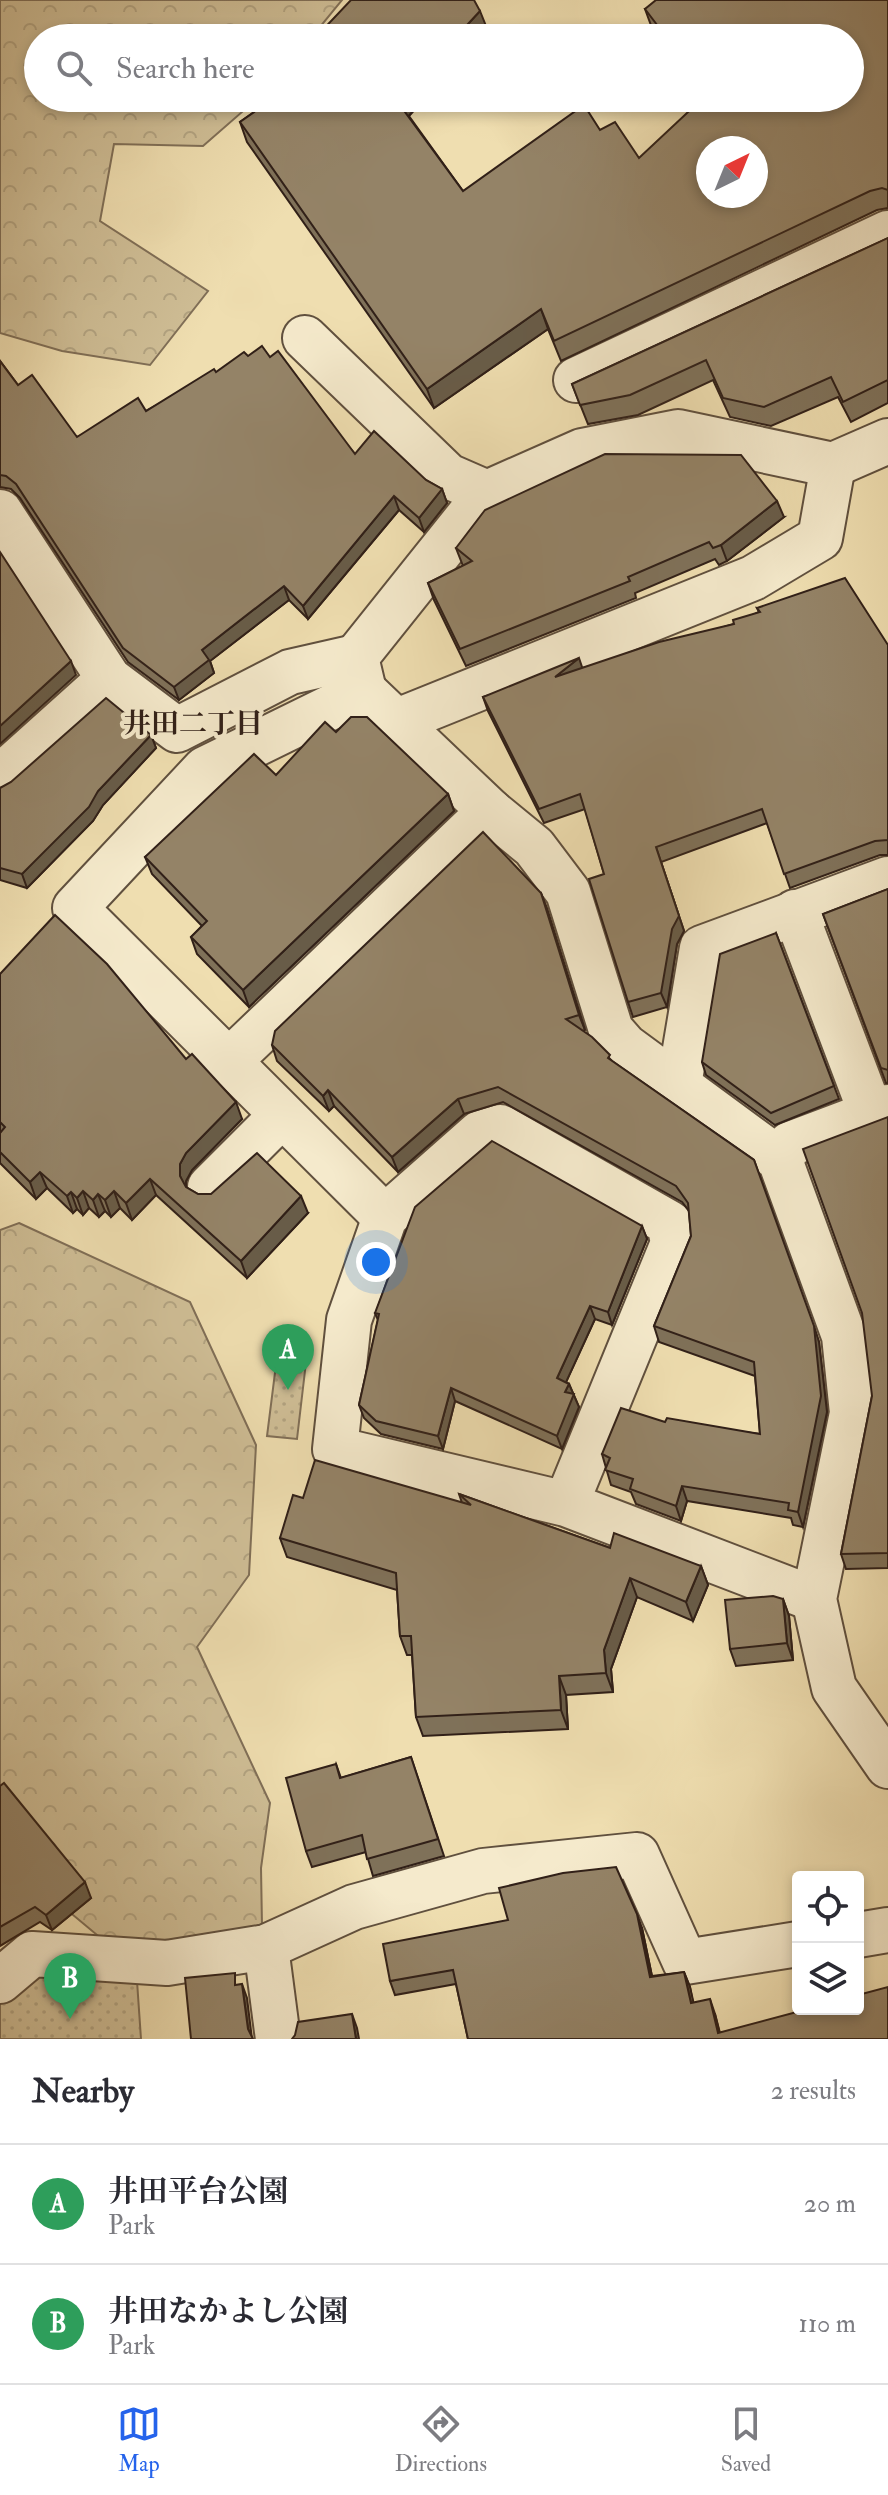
<!DOCTYPE html>
<meta charset="utf-8">
<style>
body{margin:0;font-family:"IM FELL Double Pica","Noto Serif JP",serif;background:#f7f7f7;color:#2b2b33}
.controls{position:absolute;right:24px;bottom:24px;display:grid;overflow:hidden;border-radius:8px;box-shadow:0 4px 12px #0003}
.controls button{width:72px;height:72px;display:grid;place-items:center;padding:0;border:0;border-bottom:2px solid #e1e1e2;background:#fff;color:#2b2b33;font:40px sans-serif}
.compass{position:absolute;left:696px;top:136px;width:72px;height:72px;border-radius:50%;background:#fff;box-shadow:0 4px 12px #0003;rotate:43deg}
.you{position:absolute;left:376px;top:1262px;width:28px;height:28px;margin:-20px;border:6px solid #fff;border-radius:50%;background:#1a73e8;box-shadow:0 0 0 12px #1a73e833}
.badge{display:grid;place-items:center;width:52px;height:52px;border-radius:50%;background:#2563eb;color:#fff;font-size:26px;font-weight:700}
.pin{position:absolute;translate:-50% -66px;filter:drop-shadow(0 2px 4px #0008)}
.pin::after{content:'';position:absolute;top:42px;width:28px;height:24px;background:inherit;clip-path:polygon(0 0,100% 0,50% 100%)}
.list{margin:0;padding:0;list-style:none}
h2{display:flex;justify-content:space-between;align-items:center;height:104px;margin:0;padding:0 32px;font-size:34px}
h2 small{font-size:26px;font-weight:400;color:#7c7c81}
.list li{display:grid;grid-template-columns:52px 1fr auto;gap:24px;align-items:center;box-sizing:border-box;height:120px;padding:0 32px;border-top:2px solid #e1e1e2}
.list b{display:block;font-size:30px;white-space:nowrap}
.list p{margin:0;font-size:26px;white-space:nowrap;color:#7c7c81}
.list em{font-size:26px;font-style:normal;color:#7c7c81}
.icon{flex:none;width:44px;height:44px;fill:none;stroke:currentColor;stroke-width:2;stroke-linecap:round;stroke-linejoin:round}
.map{position:relative;flex:none;width:888px;height:2039px;overflow:hidden}
.search{position:absolute;background:#fff;box-shadow:0 4px 12px #0003;left:24px;right:24px;top:24px;height:88px;display:flex;align-items:center;gap:20px;box-sizing:border-box;padding:0 28px;border-radius:44px;color:#7c7c81;font-size:30px}
.sheet{height:344px;background:#fff}
nav{display:flex;justify-content:space-around;align-items:center;box-sizing:border-box;height:112px;border-top:2px solid #e1e1e2;background:#fff;font-size:22px;color:#7c7c81}
nav a{display:grid;justify-items:center;gap:4px}
nav .on{color:#2563eb}
.map>svg:first-child{display:block}
.green{fill:url(#green-dots);stroke:#806f57;stroke-width:2}
.forest{fill:url(#forest-crowns);stroke:#806f57;stroke-width:2}
.lines{fill:none;stroke-linecap:round;stroke-linejoin:round}
.minor-casing{stroke:#60503e;stroke-width:48}
.minor{stroke:#f5eacc;stroke-width:44}
.wall{fill:#7f7159;stroke:#312018;stroke-width:2}
.shaded-wall{fill:#685c48;stroke:#312018;stroke-width:2}
.building{fill:#948367;stroke:#312018;stroke-width:2;fill-rule:evenodd}
.labels{text-anchor:middle;dominant-baseline:central;stroke-width:8;stroke-linejoin:round;paint-order:stroke}
.neighbourhood-label{font-size:28px;font-weight:bold;fill:#312018;stroke:#f5eacc}
</style>
<div class="map">
<svg width="888" height="2039" viewBox="0 0 888 2039">
<defs>
<pattern id="green-dots" width="8" height="8" patternUnits="userSpaceOnUse" patternTransform="scale(2)"><rect width="8" height="8" fill="#cfbe96"/><path d="M2 2h.1M6 6h.1" fill="none" stroke="#b2a381" stroke-width="1.8" stroke-linecap="round"/></pattern>
<pattern id="forest-crowns" width="20" height="18" patternUnits="userSpaceOnUse" patternTransform="scale(2)"><rect width="20" height="18" fill="#cfbe96"/><path d="M2 6a3 3 0 1 1 6 0M12 15a3 3 0 1 1 6 0" fill="none" stroke="#b2a381"/></pattern>
</defs>
<rect width="100%" height="100%" fill="#efdeb0"/>
<filter id="stains"><feTurbulence type="fractalNoise" baseFrequency=".0025" numOctaves="4"/><feColorMatrix values="0 0 0 0 .2 0 0 0 0 .09 0 0 0 0 .02 0 0 0 .5 -.17"/></filter>
<radialGradient id="worn" r=".72"><stop offset=".6" stop-color="#630" stop-opacity="0"/><stop offset="1" stop-color="#630" stop-opacity=".3"/></radialGradient>
<g class="green">
<polygon points="279,1341 308,1345 297,1439 267,1436"/>
<polygon points="37,1970 137,1981 141,2039 0,2039 0,2000"/>
</g>
<g class="forest">
<polygon points="0,0 342,0 311,38 38,38 38,98 258,98 203,146 114,144 100,221 208,291 150,365 62,351 0,333"/>
<polygon points="19,1223 190,1302 256,1445 249,1575 197,1647 270,1803 261,1868 262,1926 115,1950 0,1854 0,1230"/>
</g>
<g class="lines">
<g class="minor-casing">
<g id="minor">
<polyline points="305,338 448,476 487,493"/>
<polyline points="576,380 888,233"/>
<polyline points="0,512 109,679 177,730 290,672 356,657"/>
<polyline points="395,722 753,578 820,538 833,465"/>
<polyline points="0,777 109,679"/>
<polyline points="490,811 534,847 568,892 611,1030 625,1046 780,1160 844,1336 852,1413 814,1599 834,1688 888,1766"/>
<polyline points="795,912 871,1113"/>
<polyline points="227,1063 490,811 364,691"/>
<polyline points="679,1085 702,948 888,879"/>
<polyline points="780,1160 790,1144 888,1107"/>
<polyline points="210,1187 281,1116"/>
<polyline points="385,1217 75,908 205,769 364,691 356,657 487,493 582,451 678,432 833,465 888,441"/>
<polyline points="566,1504 673,1243 669,1223 500,1127 480,1133 385,1217 349,1320 335,1449 566,1504 814,1599"/>
<polyline points="858,1935 888,1930"/>
<polyline points="266,1947 278,2039"/>
<polyline points="0,1981 32,1954 167,1963 266,1947 354,1907 483,1871 637,1855 685,1962 798,1944"/>
</g>
</g>
<use href="#minor" class="minor"/>
</g>
<g class="wall">
<polygon points="888,0 888,208 877,210 561,361 548,329 434,408 247,142 240,122 274,98 425,98 409,116 463,191 600,130 639,158 850,38 659,38 652,28 645,9"/>
<polygon points="888,238 888,403 851,422 838,397 771,426 730,417 713,380 638,415 588,424 572,384"/>
<polygon points="248,356 270,357 355,454 426,480 442,489 447,503 424,532 399,510 308,619 289,600 210,661 214,673 179,700 128,662 20,498 11,489 0,487 0,361 18,385 77,437 146,411"/>
<polygon points="784,517 727,561 719,565 715,559 635,593 636,598 466,666 434,600 428,583 463,566 456,548"/>
<polygon points="757,608 888,645 888,855 880,855 790,888 767,823 661,862 684,931 677,944 667,1007 633,1017 628,1002 604,874 585,809 544,823 488,711 483,697 734,624 759,612"/>
<polygon points="336,732 448,794 454,811 249,1007 197,954 191,937 202,926 152,874 145,857 276,775"/>
<polygon points="151,735 156,748 103,805 93,821 27,888 0,880 0,788"/>
<polygon points="888,889 888,1083 886,1083 823,914"/>
<polygon points="541,893 585,1030 583,1031 612,1061 754,1160 819,1342 827,1412 803,1527 793,1525 791,1518 687,1501 681,1521 636,1504 631,1492 611,1485 602,1454 665,1422 760,1434 755,1376 659,1342 654,1326 691,1236 689,1211 682,1202 503,1102 464,1114 398,1172 334,1106 329,1111 277,1061 272,1045"/>
<polygon points="776,933 839,1099 775,1125 706,1075 702,1062"/>
<polygon points="0,974 186,1059 242,1119 192,1170 186,1181 186,1187 198,1194 308,1213 247,1278 156,1195 132,1220 120,1208 111,1217 105,1211 99,1217 89,1208 83,1215 77,1209 73,1213 47,1188 36,1199 0,1163"/>
<polygon points="888,1117 888,1568 846,1569 841,1554 872,1396"/>
<polygon points="642,1226 647,1239 612,1325 595,1319 566,1382 569,1384 579,1407 562,1449 455,1401 443,1449 381,1434 364,1418 359,1405 378,1320 375,1313"/>
<polygon points="459,1494 610,1548 701,1566 708,1585 693,1621 637,1597 611,1669 613,1692 566,1695 568,1729 423,1736 416,1717 412,1655 407,1655 400,1636 397,1590 287,1557 280,1538 303,1498 462,1503"/>
<polygon points="783,1599 789,1616 793,1660 736,1666 730,1649"/>
<polygon points="411,1757 444,1856 373,1876 366,1852 312,1867 306,1851 336,1764 341,1778"/>
<polygon points="0,1786 91,1898 52,1930 40,1922 0,1946"/>
<polygon points="642,1928 652,1976 684,1972 690,1987 693,2003 715,2014 720,2033 888,2039 468,2039 456,1984 395,1995 390,1981"/>
</g>
<g class="shaded-wall">
<polygon points="480,11 488,31 481,38 455,38"/>
<polygon points="400,98 425,98 404,121 397,101"/>
<polygon points="541,309 548,329 434,408 427,389"/>
<polygon points="442,489 447,503 424,532 419,518"/>
<polygon points="394,496 399,510 308,619 303,606"/>
<polygon points="777,501 784,517 727,561 721,545"/>
<polygon points="284,586 289,600 210,661 214,673 179,700 174,687 202,650"/>
<polygon points="579,658 584,673 555,677"/>
<polygon points="71,661 76,675 0,744 0,726"/>
<polygon points="151,735 156,748 103,805 93,821 27,888 22,874 98,791"/>
<polygon points="448,794 454,811 249,1007 243,990"/>
<polygon points="656,847 684,931 677,944 667,1007 661,993"/>
<polygon points="541,893 547,908 585,1030 579,1015"/>
<polygon points="328,1090 334,1106 329,1111 323,1096"/>
<polygon points="458,1099 464,1114 398,1172 392,1157"/>
<polygon points="236,1102 242,1119 192,1170 186,1181 186,1193 180,1176 180,1164 186,1153"/>
<polygon points="40,1172 47,1188 36,1199 30,1182"/>
<polygon points="150,1179 156,1195 132,1220 126,1203"/>
<polygon points="83,1191 89,1208 83,1215 77,1198"/>
<polygon points="114,1191 120,1208 111,1217 105,1200"/>
<polygon points="71,1192 77,1209 73,1213 67,1196"/>
<polygon points="98,1194 105,1211 99,1217 93,1200"/>
<polygon points="301,1196 308,1213 247,1278 241,1261"/>
<polygon points="642,1226 647,1239 612,1325 608,1312"/>
<polygon points="590,1306 595,1319 562,1391 557,1378"/>
<polygon points="814,1326 819,1342 827,1412 803,1527 798,1512"/>
<polygon points="569,1384 579,1407 562,1449 557,1436 565,1392"/>
<polygon points="451,1388 455,1401 443,1449 438,1436"/>
<polygon points="682,1486 687,1501 681,1521 676,1506"/>
<polygon points="701,1566 708,1585 693,1621 686,1602"/>
<polygon points="630,1578 637,1597 611,1669 613,1692 606,1673 604,1650"/>
<polygon points="783,1599 789,1616 793,1660 787,1643"/>
<polygon points="559,1676 566,1695 568,1729 561,1710"/>
<polygon points="85,1882 91,1898 52,1930 46,1915"/>
<polygon points="637,1914 642,1928 655,1991 650,1977"/>
<polygon points="684,1972 690,1987 697,2018 691,2003"/>
<polygon points="242,1984 247,1998 252,2039 248,2029"/>
<polygon points="710,1999 715,2014 721,2039 718,2033"/>
<polygon points="352,2014 357,2028 359,2039 356,2039"/>
</g>
<g class="building">
<polygon points="351,0 474,0 480,11 455,38 315,38"/>
<path d="M656,0H888V190L882,188L870,191L554,341L541,309L427,389L240,122L274,98H400L397,101L463,191L584,105L600,130L615,122L639,158L703,98H850V38H667L645,9ZM708,148H756V196H708Z"/>
<polygon points="888,238 888,380 843,402 831,377 764,407 723,398 706,360 630,395 580,405 572,384"/>
<polygon points="262,346 270,357 278,351 355,454 374,431 426,480 442,489 419,518 394,496 303,606 284,586 202,650 209,660 174,687 123,648 16,484 6,476 0,475 0,361 18,385 32,375 77,437 138,398 146,411 214,369 216,372 244,352 248,356"/>
<polygon points="605,454 741,455 777,501 721,545 713,548 709,542 628,577 630,581 460,649 428,583 472,561 456,548 485,510"/>
<polygon points="0,552 71,661 0,726"/>
<polygon points="845,578 888,645 888,840 875,841 784,874 762,809 656,847 679,916 672,929 661,993 628,1002 589,879 604,874 580,794 539,809 483,697 579,658 555,677 659,642 734,624 733,620 760,612 757,608"/>
<polygon points="106,698 151,735 98,791 89,807 22,874 0,868 0,788 11,782"/>
<polygon points="351,717 367,717 448,794 243,990 191,937 207,921 145,857 254,754 276,775 325,722 336,732"/>
<polygon points="483,832 541,893 579,1015 566,1019 592,1037 610,1055 608,1058 754,1160 814,1326 821,1396 798,1512 788,1510 789,1503 682,1486 676,1506 630,1489 633,1479 605,1470 610,1458 602,1454 621,1408 665,1422 667,1418 760,1434 754,1362 654,1326 691,1236 688,1203 676,1186 498,1087 458,1099 392,1157 328,1090 323,1096 272,1045 275,1031"/>
<polygon points="888,889 888,1070 881,1068 823,914"/>
<polygon points="55,915 107,964 186,1059 192,1054 236,1102 186,1153 180,1164 180,1176 186,1187 198,1194 211,1194 257,1153 301,1196 241,1261 150,1179 126,1203 114,1191 105,1200 98,1194 93,1200 83,1191 77,1198 71,1192 67,1196 40,1172 30,1182 0,1152 0,1133 5,1127 0,1122 0,974"/>
<polygon points="776,933 834,1086 771,1113 702,1062 720,954"/>
<polygon points="888,1117 888,1553 841,1554 872,1396 862,1313 803,1149"/>
<polygon points="492,1141 642,1226 608,1312 590,1306 557,1378 569,1384 565,1392 574,1394 557,1436 451,1388 438,1436 376,1421 359,1405 379,1314 375,1313 415,1207"/>
<polygon points="315,1460 471,1505 459,1494 610,1548 614,1533 701,1566 686,1602 630,1578 604,1650 606,1673 559,1676 561,1710 416,1717 411,1636 400,1636 396,1573 280,1538 293,1495 303,1498"/>
<polygon points="773,1596 783,1599 787,1643 730,1649 725,1600"/>
<polygon points="411,1757 438,1839 367,1859 362,1835 306,1851 286,1778 336,1764 340,1778"/>
<polygon points="4,1783 85,1882 46,1915 35,1907 0,1927 0,1786"/>
<polygon points="616,1867 637,1914 650,1977 684,1972 691,2003 710,1999 718,2033 808,2009 858,2009 858,1995 888,1987 888,2039 468,2039 453,1970 390,1981 383,1944 508,1920 499,1888 563,1873"/>
<polygon points="235,1973 235,1985 242,1984 248,2029 253,2039 191,2039 185,1978"/>
<polygon points="352,2014 356,2039 292,2039 295,2035 298,2022"/>
</g>
<g class="labels">
<g class="neighbourhood-label">
<text x="193" y="724">井田二丁目</text>
</g>
</g>
<rect width="100%" height="100%" filter="url(#stains)"/>
<rect width="100%" height="100%" fill="url(#worn)"/>
</svg>
<div class="controls">
<button><svg class="icon" aria-label="locate" viewBox="0 0 24 24"><circle cx="12" cy="12" r="6"/><path d="M12 2v4M12 18v4M2 12h4M18 12h4"/></svg></button>
<button><svg class="icon" aria-label="layers" viewBox="0 0 24 24"><path d="M12 4l9 5-9 5-9-5zM3 14l9 5 9-5"/></svg></button>
</div>
<svg class="compass" viewBox="-18 -18 36 36"><path d="M0-13l5 13h-10z" fill="#e53935"/><path d="M0 13l5-13h-10z" fill="#7c7c81"/></svg>
<div class="you"></div>
<div class="pin badge" style="left:288px;top:1390px;background:#2e9e5b">A</div>
<div class="pin badge" style="left:70px;top:2019px;background:#2e9e5b">B</div>
<div class="search"><svg class="icon" aria-label="search" viewBox="0 0 24 24"><circle cx="10" cy="10" r="6"/><path d="M15 15l6 6"/></svg>Search here</div>
</div>
<section class="sheet">
<h2>Nearby<small>2 results</small></h2>
<ul class="list">
<li><span class="badge" style="background:#2e9e5b">A</span><div><b>井田平台公園</b><p>Park</p></div><em>20 m</em></li>
<li><span class="badge" style="background:#2e9e5b">B</span><div><b>井田なかよし公園</b><p>Park</p></div><em>110 m</em></li>
</ul>
</section>
<nav>
<a class="on"><svg class="icon" aria-label="map" viewBox="0 0 24 24"><path d="M3 6l6-2 6 2 6-2v14l-6 2-6-2-6 2zM9 4v14M15 6v14"/></svg>Map</a>
<a><svg class="icon" aria-label="directions" viewBox="0 0 24 24"><path d="M12 3l9 9-9 9-9-9zM9 14v-3h6M13 9l2 2-2 2"/></svg>Directions</a>
<a><svg class="icon" aria-label="saved" viewBox="0 0 24 24"><path d="M7 4h10v16l-5-4-5 4z"/></svg>Saved</a>
</nav>
